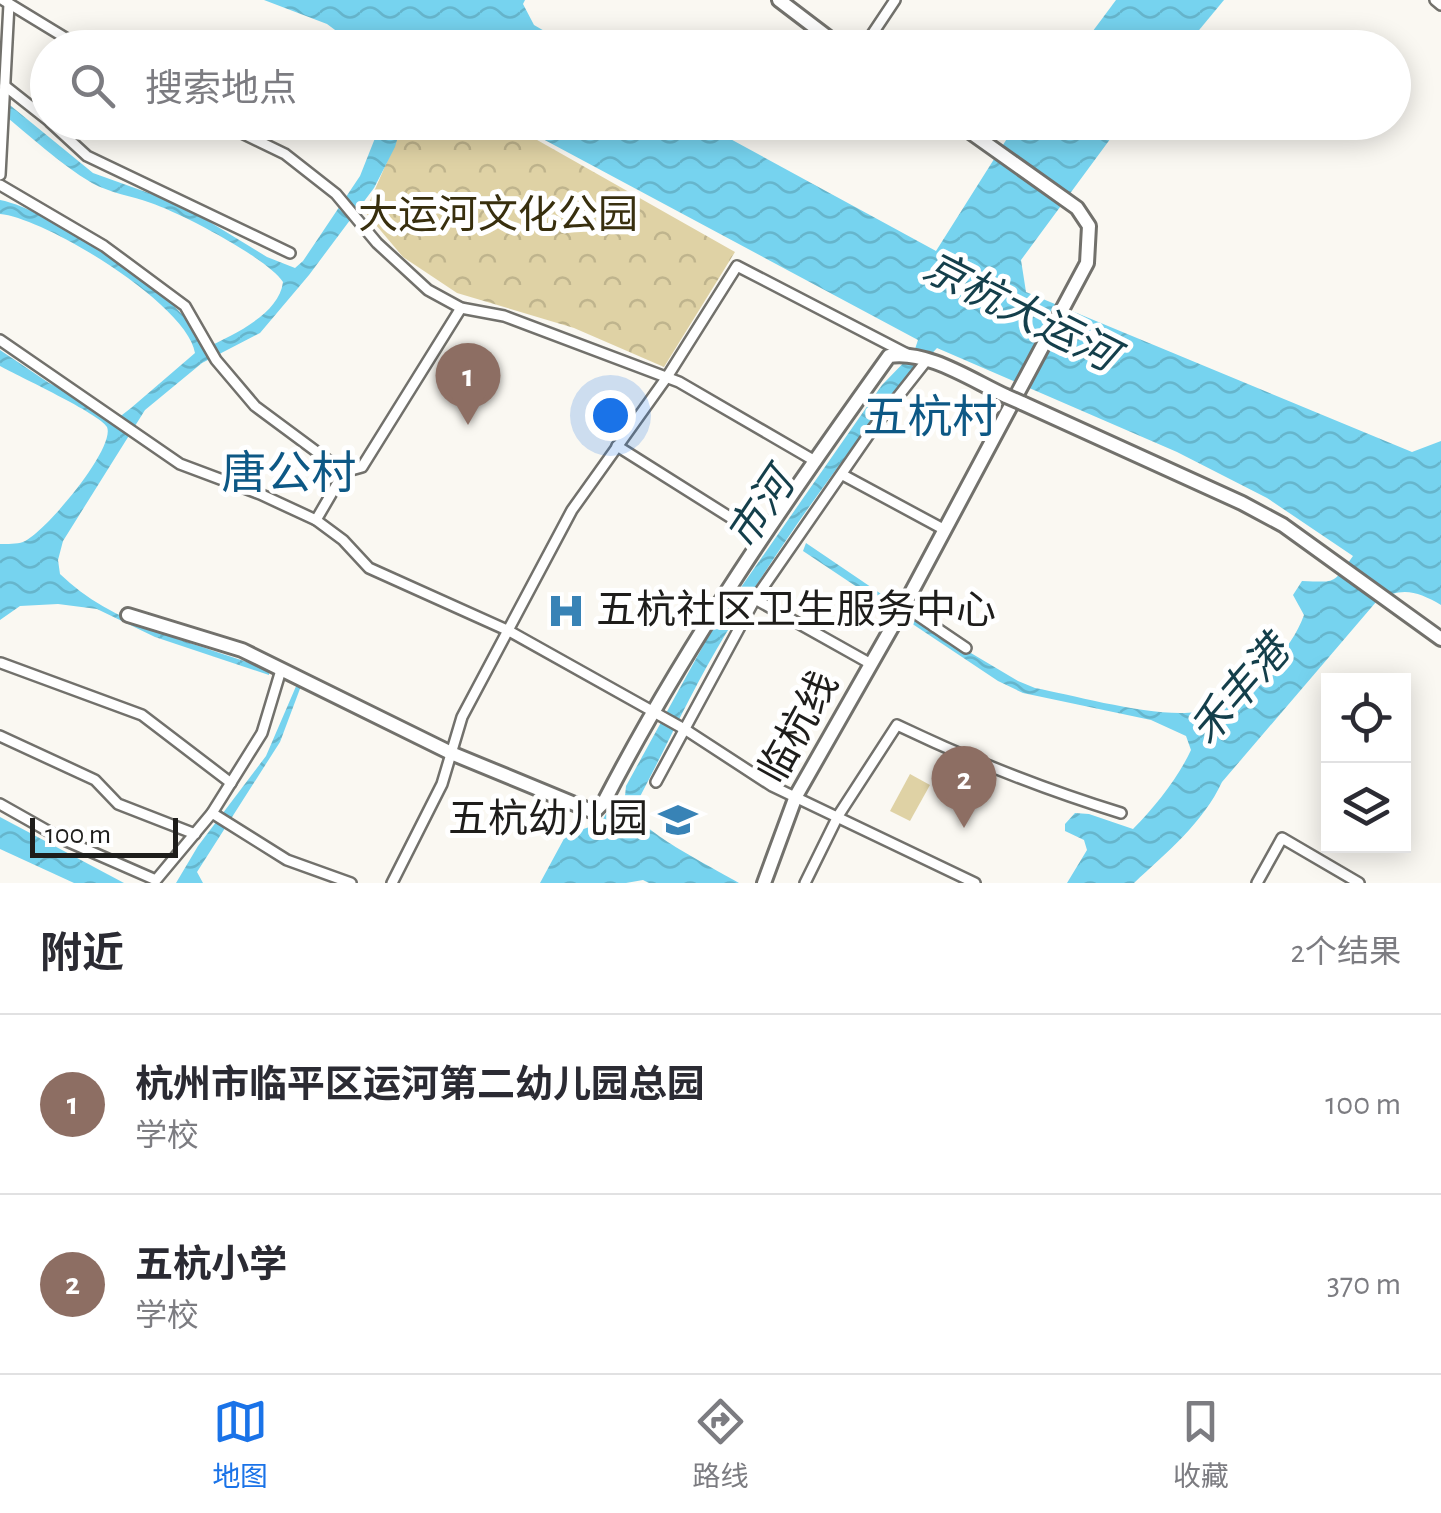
<!DOCTYPE html>
<html lang="zh">
<meta charset="utf-8">
<style>
body{margin:0;font-family:"Alegreya Sans","Noto Sans SC",sans-serif;background:#f7f7f7;color:#2b2b33}
.controls{position:absolute;right:30px;bottom:30px;display:grid;overflow:hidden;border-radius:0px;box-shadow:0 5px 25px #0003}
.controls button{width:90px;height:90px;display:grid;place-items:center;padding:0;border:0;border-bottom:2px solid #e1e1e2;background:#fff;color:#2b2b33;font:50px sans-serif}
.scale{position:absolute;left:30px;bottom:25px;width:148px;box-sizing:border-box;padding-left:10px;border:5px solid #1e1d1b;border-top:0;font-size:28px;line-height:35px;white-space:nowrap;color:#1e1d1b;-webkit-text-stroke:8px #fff;paint-order:stroke}
.you{position:absolute;left:610px;top:415px;width:35px;height:35px;margin:-25px;border:8px solid #fff;border-radius:50%;background:#1a73e8;box-shadow:0 0 0 15px #1a73e833}
.badge{display:grid;place-items:center;width:65px;height:65px;border-radius:50%;background:#1a73e8;color:#fff;font-size:32px;font-weight:700}
.pin{position:absolute;translate:-50% -82px;filter:drop-shadow(0 2px 5px #0008)}
.pin::after{content:'';position:absolute;top:52px;width:35px;height:30px;background:inherit;clip-path:polygon(0 0,100% 0,50% 100%)}
.list{margin:0;padding:0;list-style:none}
h2{display:flex;justify-content:space-between;align-items:center;height:130px;margin:0;padding:0 40px;font-size:42px}
h2 small{font-size:32px;font-weight:400;color:#7c7c81}
.list li{display:grid;grid-template-columns:65px 1fr auto;gap:30px;align-items:center;box-sizing:border-box;height:180px;padding:0 40px;border-top:2px solid #e1e1e2}
.list b{display:block;font-size:38px;white-space:nowrap}
.list p{margin:0;font-size:32px;white-space:nowrap;color:#7c7c81}
.list em{font-size:32px;font-style:normal;color:#7c7c81}
.icon{flex:none;width:55px;height:55px;fill:none;stroke:currentColor;stroke-width:2;stroke-linecap:round;stroke-linejoin:round}
.map{position:relative;flex:none;width:1441px;height:883px;overflow:hidden}
.search{position:absolute;background:#fff;box-shadow:0 5px 25px #0003;left:30px;right:30px;top:30px;height:110px;display:flex;align-items:center;gap:25px;box-sizing:border-box;padding:0 35px;border-radius:55px;color:#7c7c81;font-size:38px}
.sheet{height:490px;background:#fff}
nav{display:flex;justify-content:space-around;align-items:center;box-sizing:border-box;height:140px;border-top:2px solid #e1e1e2;background:#fff;font-size:28px;color:#7c7c81}
nav a{display:grid;justify-items:center;gap:5px}
nav .on{color:#1a73e8}
.map>svg:first-child{display:block}
.forest{fill:url(#forest-crowns)}
.garden{fill:#dfd2a5}
.water{fill:url(#water-waves)}
.lines{fill:none;stroke-linecap:round;stroke-linejoin:round}
.street-casing{stroke:#72716c;stroke-width:14}
.secondary-casing{stroke:#72716c;stroke-width:18}
.street{stroke:#fff;stroke-width:9}
.secondary{stroke:#fff;stroke-width:12}
.secondary-bridge-casing{stroke:#72716c;stroke-width:18;stroke-linecap:butt}
.secondary-bridge{stroke:#fff;stroke-width:12}
.labels{text-anchor:middle;dominant-baseline:central;stroke-width:10;stroke-linejoin:round;paint-order:stroke}
.park-label{font-size:40px;fill:#382f0e;stroke:#fff}
.poi-label{font-size:40px;fill:#1e1d1b;stroke:#fff;text-anchor:start}
.street-label{font-size:40px;fill:#1e1d1b;stroke:#fff}
.water-label{font-size:42px;font-style:italic;fill:#143f4b;stroke:#fff}
.quarter-label{font-size:45px;fill:#0d5885;stroke:#fff}
</style>
<div class="map">
<svg width="1441" height="883" viewBox="0 0 1441 883">
<defs>
<pattern id="forest-crowns" width="20" height="18" patternUnits="userSpaceOnUse" patternTransform="scale(2.5)"><rect width="20" height="18" fill="#dfd2a5"/><path d="M2 6a3 3 0 1 1 6 0M12 15a3 3 0 1 1 6 0" fill="none" stroke="#bfb48d"/></pattern>
<pattern id="water-waves" width="16" height="10" patternUnits="userSpaceOnUse" patternTransform="scale(2.5)"><rect width="16" height="10" fill="#76d3ef"/><path d="M0 5q4-4 8 0t8 0" fill="none" stroke="#66b5cc"/></pattern>
</defs>
<rect width="100%" height="100%" fill="#faf8f2"/>
<polygon class="forest" points="404,123 507,123 735,252 664,367 574,328 457,293 403,257 365,212"/>
<polygon class="garden" points="910,774 930,785 910,821 890,811"/>
<g class="water">
<polygon points="264,0 525,0 523,4 534,25 572,47 358,47 327,24"/>
<polygon points="1116,0 1224,0 1185,47 1081,47"/>
<path d="M0,97L93,173L182,205L267,257L295,268L303,261L360,176L381,123H402L395,147L374,188L309,275L260,333L202,363L145,410L63,541L58,560L60,574C115,628 199,643 269,670V675L155,637L97,609L58,604L20,606L0,620V544C7,544 17,544 23,542C44,534 116,448 107,427C100,414 18,376 0,366V350L49,383L114,415H122L131,408L195,353C188,305 46,218 0,214V200C44,208 147,277 178,310C189,321 197,335 206,348C232,335 279,315 283,282C267,258 181,213 151,203C132,196 110,193 92,183C58,163 31,136 0,112Z"/>
<path d="M513,123H701L936,251L1008,137L1026,123H1122L1021,260L1026,292L1412,452L1441,441V605C1417,591 1401,586 1376,602L1222,782C1203,823 1166,853 1134,883H1067L1087,850L1084,840L1065,831V824L1075,813L1089,814L1133,829C1155,807 1178,778 1191,750L1186,736L1151,720L1023,693L998,681L803,551L806,543L949,640L1018,681L1035,688C1078,696 1171,723 1209,709C1221,704 1228,691 1239,686C1268,674 1293,645 1304,615L1293,595L1302,581C1337,582 1332,585 1353,556L1267,498L1177,452L937,348C857,433 786,536 725,635C691,691 664,752 633,810C640,832 716,869 739,883H649L643,880L626,883H540L566,835L601,823L607,812L616,811L625,796L626,786L714,626L882,385L914,352L918,340Z"/>
<polygon points="297,684 301,686 280,742 197,872 203,883 176,883 198,846 266,756"/>
<polygon points="0,817 124,883 74,883 0,849"/>
</g>
<g class="lines">
<g class="street-casing">
<g id="street">
<polyline points="3,0 82,48"/>
<polyline points="1435,0 1441,5"/>
<polyline points="863,48 895,0"/>
<polyline points="5,86 48,120"/>
<polyline points="50,122 87,156 290,253"/>
<polyline points="219,122 285,154 336,194 377,243 428,290 461,308 504,316 679,382 815,461"/>
<polyline points="0,175 9,4"/>
<polyline points="0,185 104,246 185,306 216,360 255,406 344,472 362,467 461,308"/>
<polyline points="0,340 180,464 260,494 316,520"/>
<polyline points="617,446 763,538"/>
<polyline points="344,472 316,520 343,540 369,568 509,631 686,730 772,786 975,883"/>
<polyline points="843,475 945,530"/>
<polyline points="755,599 871,664"/>
<polyline points="904,606 966,648"/>
<polyline points="1,663 142,715 231,783"/>
<polyline points="0,736 95,780 118,804 195,834"/>
<polyline points="656,782 755,599 874,427 927,360"/>
<polyline points="0,804 62,839 156,880 212,813 262,733 281,670"/>
<polyline points="212,813 287,860 351,883"/>
<polyline points="392,883 442,784 462,717 572,510 667,377 737,266 907,354"/>
<path d="M805,883L838,816L897,725C970,760 1043,789 1121,813"/>
<polyline points="1257,883 1282,838 1359,883"/>
</g>
</g>
<g class="secondary-casing">
<g id="secondary">
<polyline points="779,0 842,48"/>
<polyline points="1022,403 1242,503 1283,525 1441,639"/>
<path d="M128,615L242,650L451,753L594,812L604,802C685,645 786,500 889,356C928,350 971,380 1006,396"/>
<polyline points="764,883 796,796 904,606 1087,263 1089,226 1077,208 956,122"/>
</g>
</g>
<use href="#street" class="street"/>
<use href="#secondary" class="secondary"/>
<g class="secondary-bridge-casing">
<polyline id="secondary-bridge" points="1006,396 1022,403"/>
</g>
<use href="#secondary-bridge" class="secondary-bridge"/>
</g>
<defs>
<g id="hospital-bare" transform="scale(3)"><path d="M-5-5h3v3.5h4V-5h3V5h-3V1.5h-4V5h-3Z" fill="#3883b6" stroke="#fff" stroke-width="2.5" paint-order="stroke"/></g>
<g id="school-bare" transform="scale(3)"><path d="M0-5L7-2L0 1L-7-2ZM-4 1L0 2.5L4 1V4Q0 6-4 4Z" fill="#3883b6" stroke="#fff" stroke-width="2.5" paint-order="stroke"/></g>
</defs>
<g fill-rule="evenodd">
<use href="#hospital-bare" x="566" y="611"/>
<use href="#school-bare" x="678" y="820"/>
</g>
<g class="labels">
<g class="park-label">
<text x="498" y="216">大运河文化公园</text>
</g>
<g class="poi-label">
<text x="596" y="611">五杭社区卫生服务中心</text>
<text x="648" y="820" text-anchor="end">五杭幼儿园</text>
</g>
<g class="street-label">
<text transform="translate(799 728) rotate(-61)">临杭线</text>
</g>
<g class="water-label">
<text transform="translate(1020 312) rotate(27)">京杭大运河</text>
<text transform="translate(761 510) rotate(-56)">市河</text>
<text transform="translate(1240 691) rotate(-49)">禾丰港</text>
</g>
<g class="quarter-label">
<text x="930" y="418">五杭村</text>
<text x="289" y="474">唐公村</text>
</g>
</g>
</svg>
<div class="controls">
<button><svg class="icon" aria-label="locate" viewBox="0 0 24 24"><circle cx="12" cy="12" r="6"/><path d="M12 2v4M12 18v4M2 12h4M18 12h4"/></svg></button>
<button><svg class="icon" aria-label="layers" viewBox="0 0 24 24"><path d="M12 4l9 5-9 5-9-5zM3 14l9 5 9-5"/></svg></button>
</div>
<div class="scale">100 m</div>
<div class="you"></div>
<div class="pin badge" style="left:468px;top:425px;background:#8d6e63">1</div>
<div class="pin badge" style="left:964px;top:828px;background:#8d6e63">2</div>
<div class="search"><svg class="icon" aria-label="search" viewBox="0 0 24 24"><circle cx="10" cy="10" r="6"/><path d="M15 15l6 6"/></svg>搜索地点</div>
</div>
<section class="sheet">
<h2>附近<small>2个结果</small></h2>
<ul class="list">
<li><span class="badge" style="background:#8d6e63">1</span><div><b>杭州市临平区运河第二幼儿园总园</b><p>学校</p></div><em>100 m</em></li>
<li><span class="badge" style="background:#8d6e63">2</span><div><b>五杭小学</b><p>学校</p></div><em>370 m</em></li>
</ul>
</section>
<nav>
<a class="on"><svg class="icon" aria-label="map" viewBox="0 0 24 24"><path d="M3 6l6-2 6 2 6-2v14l-6 2-6-2-6 2zM9 4v14M15 6v14"/></svg>地图</a>
<a><svg class="icon" aria-label="directions" viewBox="0 0 24 24"><path d="M12 3l9 9-9 9-9-9zM9 14v-3h6M13 9l2 2-2 2"/></svg>路线</a>
<a><svg class="icon" aria-label="saved" viewBox="0 0 24 24"><path d="M7 4h10v16l-5-4-5 4z"/></svg>收藏</a>
</nav>
